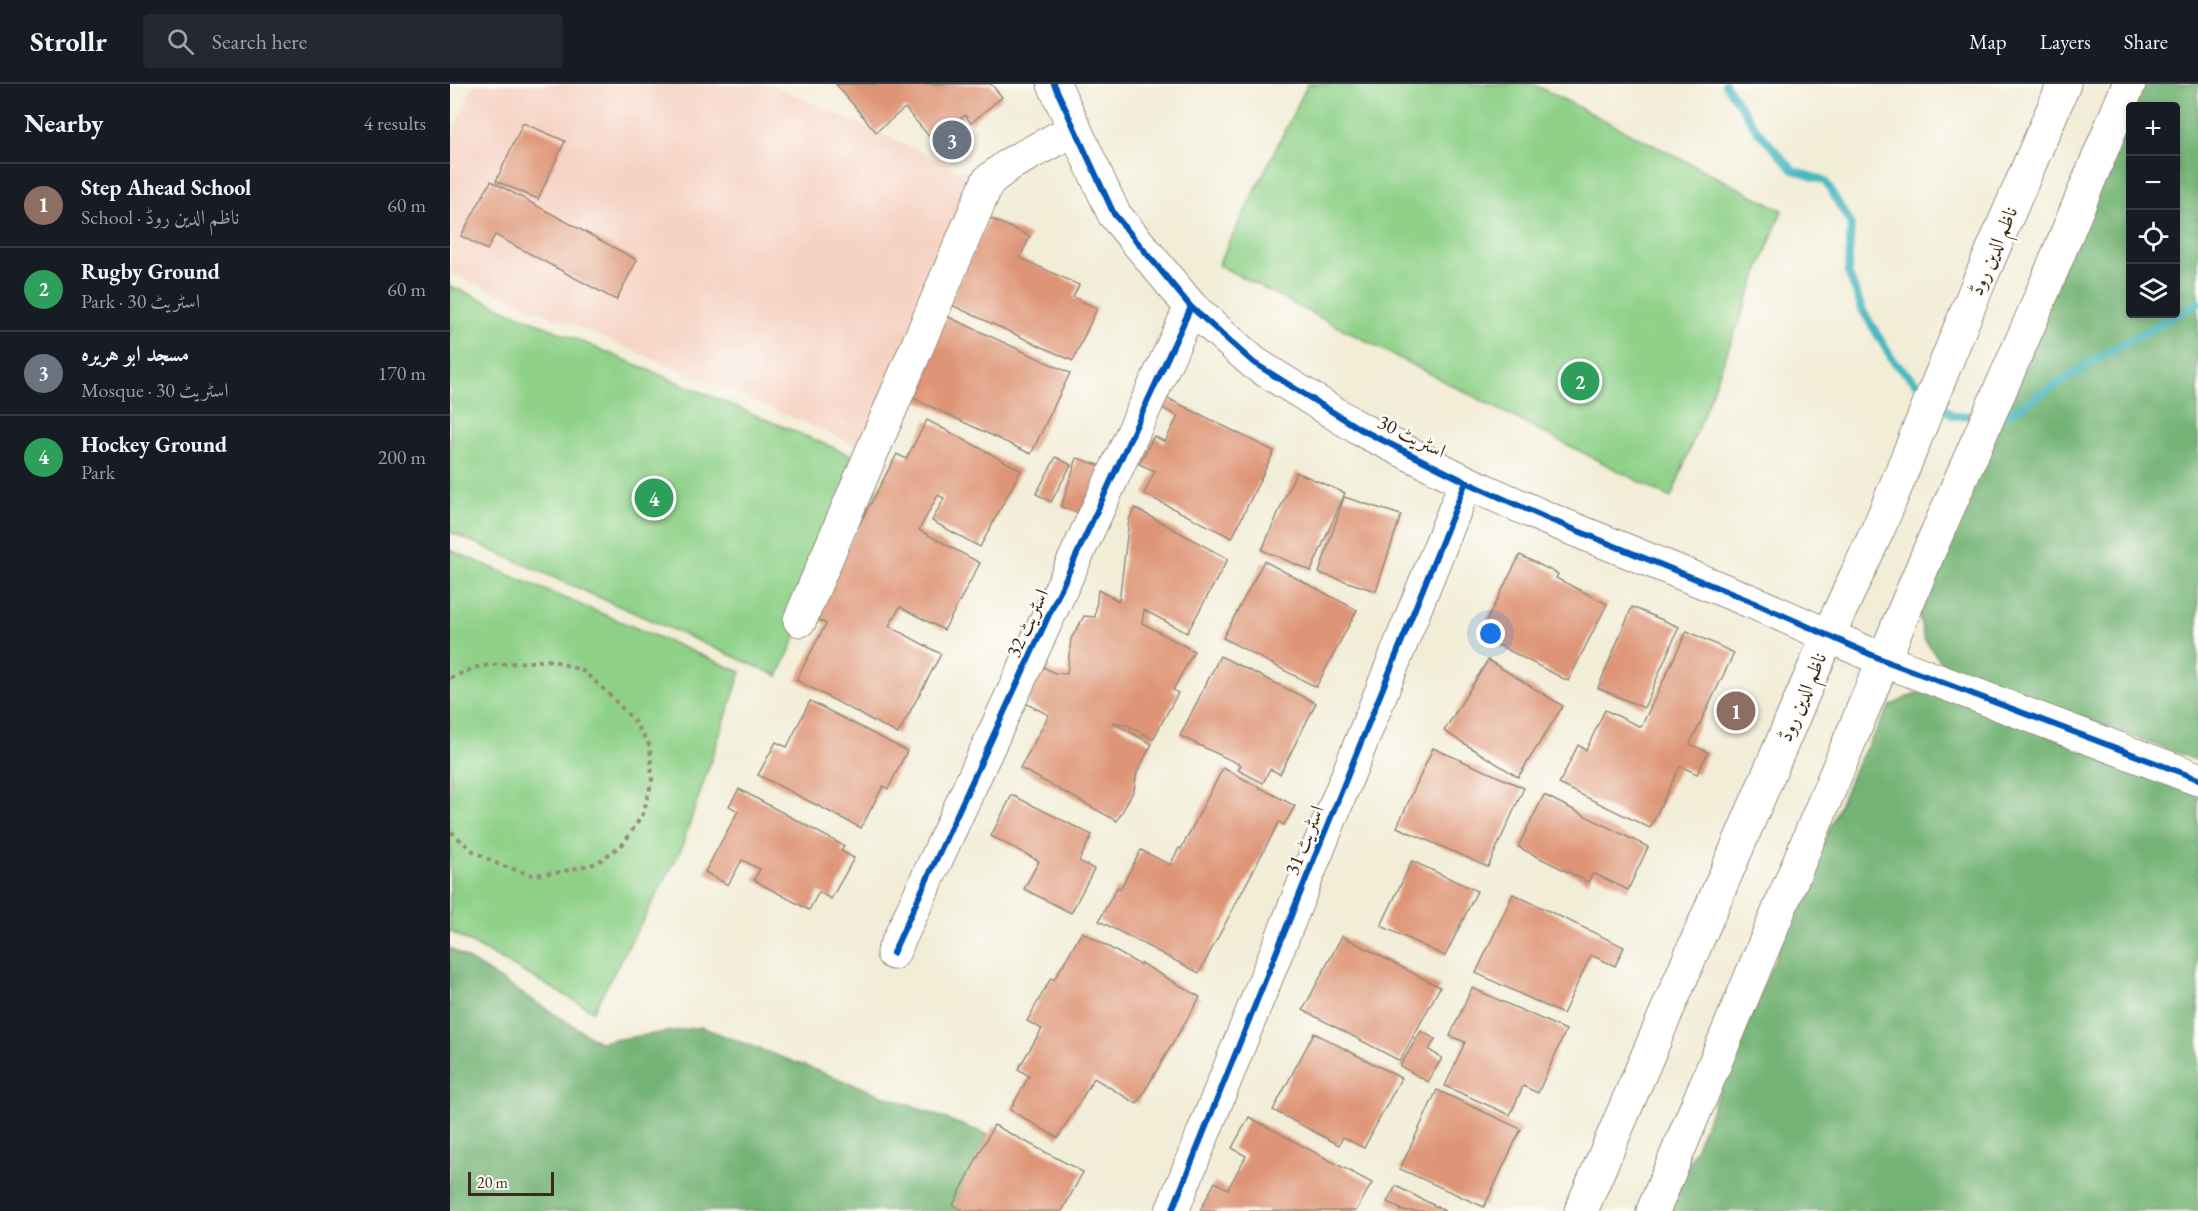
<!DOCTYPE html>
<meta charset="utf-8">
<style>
body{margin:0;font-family:"EB Garamond",Amiri,serif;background:#242831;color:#f1f3f6}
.controls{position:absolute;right:18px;top:18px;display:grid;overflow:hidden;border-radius:6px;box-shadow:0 3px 9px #0003}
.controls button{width:54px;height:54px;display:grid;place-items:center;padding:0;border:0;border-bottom:2px solid #363941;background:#171b24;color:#f1f3f6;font:30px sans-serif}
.scale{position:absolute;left:18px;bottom:15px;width:86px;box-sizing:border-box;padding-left:6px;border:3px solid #3b2a1e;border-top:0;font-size:16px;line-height:21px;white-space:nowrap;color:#3b2a1e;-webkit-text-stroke:4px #fdfcf7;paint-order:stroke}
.you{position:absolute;left:1041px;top:550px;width:21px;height:21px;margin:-15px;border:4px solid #fff;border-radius:50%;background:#1a73e8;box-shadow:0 0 0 9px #1a73e833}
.badge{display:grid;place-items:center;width:39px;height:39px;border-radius:50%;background:#1f6fb2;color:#fff;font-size:20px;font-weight:700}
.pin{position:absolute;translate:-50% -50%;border:3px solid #fff;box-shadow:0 2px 6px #0006}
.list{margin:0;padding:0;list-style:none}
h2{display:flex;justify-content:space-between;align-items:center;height:78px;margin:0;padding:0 24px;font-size:26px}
h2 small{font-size:20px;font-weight:400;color:#9ea1a6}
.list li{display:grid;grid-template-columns:39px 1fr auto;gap:18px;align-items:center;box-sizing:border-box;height:84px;padding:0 24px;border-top:2px solid #363941}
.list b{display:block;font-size:22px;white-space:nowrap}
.list p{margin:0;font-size:20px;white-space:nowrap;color:#9ea1a6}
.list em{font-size:20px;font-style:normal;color:#9ea1a6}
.icon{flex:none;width:33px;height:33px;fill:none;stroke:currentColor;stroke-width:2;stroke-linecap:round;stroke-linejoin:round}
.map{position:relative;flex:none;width:1748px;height:1127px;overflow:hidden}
header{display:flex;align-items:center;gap:36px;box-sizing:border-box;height:84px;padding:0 30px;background:#171b24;border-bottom:2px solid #363941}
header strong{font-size:28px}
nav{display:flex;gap:33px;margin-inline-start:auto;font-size:21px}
.search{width:420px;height:54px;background:#242831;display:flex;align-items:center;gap:15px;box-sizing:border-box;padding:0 21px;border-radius:6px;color:#9ea1a6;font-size:22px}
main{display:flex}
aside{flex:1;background:#171b24}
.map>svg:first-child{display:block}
.built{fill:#f6d2c3}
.green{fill:#8fd189;stroke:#657e54;stroke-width:1.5}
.forest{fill:#73b375;stroke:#576e4a;stroke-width:1.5;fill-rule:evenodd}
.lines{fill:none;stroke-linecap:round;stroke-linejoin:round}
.stream{stroke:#49b8bf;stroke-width:8}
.building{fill:#de9476}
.minor-casing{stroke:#968c7a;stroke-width:35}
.major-casing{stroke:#968c7a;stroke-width:35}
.path{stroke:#968c7a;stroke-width:4;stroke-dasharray:4.5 4.5;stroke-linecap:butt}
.minor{stroke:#fff;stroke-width:33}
.major{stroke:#fff;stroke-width:33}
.cycleway-casing{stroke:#fdfcf7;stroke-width:10}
.cycleway{stroke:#0057b8;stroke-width:6}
.labels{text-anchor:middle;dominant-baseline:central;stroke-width:4.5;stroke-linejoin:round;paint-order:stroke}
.street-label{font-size:20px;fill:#3b2a1e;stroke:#fdfcf7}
</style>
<header>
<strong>Strollr</strong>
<div class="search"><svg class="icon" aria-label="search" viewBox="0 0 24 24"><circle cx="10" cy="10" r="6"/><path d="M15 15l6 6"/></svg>Search here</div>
<nav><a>Map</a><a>Layers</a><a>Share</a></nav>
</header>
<main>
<aside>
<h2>Nearby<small>4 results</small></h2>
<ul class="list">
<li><span class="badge" style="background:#8d6e63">1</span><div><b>Step Ahead School</b><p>School · ناظم الدین روڈ</p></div><em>60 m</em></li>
<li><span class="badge" style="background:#2e9e5b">2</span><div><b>Rugby Ground</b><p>Park · اسٹریٹ 30</p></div><em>60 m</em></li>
<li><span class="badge" style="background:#6b7280">3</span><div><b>مسجد ابو ہریرہ</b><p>Mosque · اسٹریٹ 30</p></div><em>170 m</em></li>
<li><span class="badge" style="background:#2e9e5b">4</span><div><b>Hockey Ground</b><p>Park</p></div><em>200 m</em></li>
</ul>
</aside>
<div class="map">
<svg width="1748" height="1127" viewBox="0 0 1748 1127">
<rect width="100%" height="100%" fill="#fdfcf7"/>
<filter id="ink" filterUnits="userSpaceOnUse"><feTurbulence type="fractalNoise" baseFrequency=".0167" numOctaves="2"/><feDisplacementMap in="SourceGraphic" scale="12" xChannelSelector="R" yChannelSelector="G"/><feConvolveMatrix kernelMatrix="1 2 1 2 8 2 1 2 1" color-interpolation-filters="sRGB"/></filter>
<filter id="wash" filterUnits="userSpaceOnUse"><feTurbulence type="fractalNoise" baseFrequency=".008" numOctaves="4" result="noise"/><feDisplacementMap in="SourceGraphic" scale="24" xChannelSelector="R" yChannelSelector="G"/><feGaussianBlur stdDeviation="1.35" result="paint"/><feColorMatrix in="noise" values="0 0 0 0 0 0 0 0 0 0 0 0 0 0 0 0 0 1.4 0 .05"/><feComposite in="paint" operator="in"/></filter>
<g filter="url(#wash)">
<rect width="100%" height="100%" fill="#f2edd7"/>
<polygon class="built" points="23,0 321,0 533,96 428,370 0,189 0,55"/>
<g class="green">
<polygon points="858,0 1083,0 1332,126 1221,414 768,181"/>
<polygon points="0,202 424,381 328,592 0,448"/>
<polygon points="0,466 291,588 230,768 143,927 0,847"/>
</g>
<g class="forest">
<path d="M1689,0H1748V677L1493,581L1474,555L1467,521ZM1680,22H1726V230H1680Z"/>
<polygon points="1466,609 1493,609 1748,710 1748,1127 1219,1127 1404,686 1440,622"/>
<polygon points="0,864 149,958 251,943 552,1056 530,1127 0,1127"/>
</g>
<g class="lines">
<g class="stream">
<polyline points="1275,0 1307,46 1343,86 1375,97 1401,140 1398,188 1413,227 1444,278 1477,309"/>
<polyline points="1487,317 1503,332 1531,331"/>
<polyline points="1547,330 1559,330 1657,269 1748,219"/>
</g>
</g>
<g id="blocks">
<g class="building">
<polygon points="386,0 541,0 552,13 521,39 515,31 484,58 455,24 426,48"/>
<polygon points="73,39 115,57 88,115 46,97"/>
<polygon points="41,97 187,176 166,216 45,151 37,166 11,152"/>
<polygon points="539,134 580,152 570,174 629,201 623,213 647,224 623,277 499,220"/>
<polygon points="492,230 620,289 581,370 454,310"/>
<polygon points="705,308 824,367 782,454 694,410 705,387 689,380 704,352 715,358 728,332 700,318"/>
<polygon points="477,336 571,386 530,463 482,437 494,414 488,411 469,446 530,479 494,546 450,523 439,542 491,570 448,650 346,596 376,540 361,531 447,370 456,375"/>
<polygon points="606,373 621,381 601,418 586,410"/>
<polygon points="627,374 658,384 642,433 611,423"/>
<polygon points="846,388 895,409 861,487 812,466"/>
<polygon points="894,413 951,431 926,507 869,489"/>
<polygon points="685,424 778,475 737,549 694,526 692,539 744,567 723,606 728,609 703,655 675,640 662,638 702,660 687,688 684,706 667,737 570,684 599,631 577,620 579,603 591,582 605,589 617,590 621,555 634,532 645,533 648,506 669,517 679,436"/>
<polygon points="1070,471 1108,490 1106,494 1157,520 1118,597 1029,551"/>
<polygon points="814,477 907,526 866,603 773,554"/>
<polygon points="1182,523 1229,543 1194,624 1148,604"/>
<polygon points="1237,547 1284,569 1240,660 1258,668 1247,690 1230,682 1200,744 1109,700 1128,661 1136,666 1155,626 1191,643"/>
<polygon points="770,572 866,619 830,690 820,685 813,699 788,686 791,681 730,652"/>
<polygon points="1038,576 1113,622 1068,693 994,647"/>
<polygon points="360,617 457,667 438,705 433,702 411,744 308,691 326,658 337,663"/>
<polygon points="983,664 1074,704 1038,783 947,743"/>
<polygon points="773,684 845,722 834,741 829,738 749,889 649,837 667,803 670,805 691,766 720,781 729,764 731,765"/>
<polygon points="289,705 394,762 391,767 404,774 381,815 369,808 359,826 304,796 310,785 292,776 278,801 255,788 288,727 279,722"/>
<polygon points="562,711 642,751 629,777 644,785 621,829 574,805 589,777 541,752"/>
<polygon points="1094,711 1198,763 1178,806 1143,789 1138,798 1068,763"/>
<polygon points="962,777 1027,807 995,872 931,842"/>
<polygon points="1063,810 1174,863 1165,882 1141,871 1113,930 1026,889"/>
<polygon points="632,848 690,881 691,879 750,913 687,1020 644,994 608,1054 560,1026 579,992 568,985 592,945 577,937 601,894 604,896"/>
<polygon points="892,852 990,903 950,977 853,926"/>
<polygon points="1022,904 1116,946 1088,1009 1073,1002 1060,1031 995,1002 1015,958 1000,952"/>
<polygon points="971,947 985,955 979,966 992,974 978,998 950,982"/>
<polygon points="864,949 951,994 914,1064 893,1053 889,1061 823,1026"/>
<polygon points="987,1006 1071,1045 1034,1123 950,1085"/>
<polygon points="799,1033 922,1099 906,1127 750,1127 765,1098 778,1105 796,1072 782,1064"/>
<polygon points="544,1041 633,1088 612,1127 514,1127 503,1121"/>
<polygon points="946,1102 995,1127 950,1127 951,1125 937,1118"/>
</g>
</g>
</g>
<g filter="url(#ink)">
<use href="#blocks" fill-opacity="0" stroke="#968c7a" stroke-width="1.5"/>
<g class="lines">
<g class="minor-casing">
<g id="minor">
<polyline points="604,0 664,130 741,223 804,279 910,345 1016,398 1096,434 1305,519 1433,576 1748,695"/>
<polyline points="350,536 538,97 560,80 625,45"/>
<polyline points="443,869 741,223"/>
<polyline points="722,1127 1016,398"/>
</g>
</g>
<g class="major-casing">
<g id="major">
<polyline points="1131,1127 1378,552 1430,441 1526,205 1614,0"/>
<polyline points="1203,1127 1480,465 1581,236 1679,0"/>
</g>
</g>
<polyline class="path" points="0,594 30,582 101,576 133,587 157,608 183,636 200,662 202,696 193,730 174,759 147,779 111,788 82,791 50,781 23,767 0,747"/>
<use href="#minor" class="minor"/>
<use href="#major" class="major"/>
<g class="cycleway-casing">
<g id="cycleway">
<polyline points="604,0 664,130 741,223 804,279 910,345 1016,398 1096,434 1305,519 1433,576 1748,695"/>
<polyline points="443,869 741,223"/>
<polyline points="722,1127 1016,398"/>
</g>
</g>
<use href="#cycleway" class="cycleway"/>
</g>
</g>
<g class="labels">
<g class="street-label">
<text transform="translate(1543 167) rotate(-67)">ناظم الدین روڈ</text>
<text transform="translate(962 352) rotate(26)">اسٹریٹ 30</text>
<text transform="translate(577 539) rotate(-65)">اسٹریٹ 32</text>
<text transform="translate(1352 613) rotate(-67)">ناظم الدین روڈ</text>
<text transform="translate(854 756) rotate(-68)">اسٹریٹ 31</text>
</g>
</g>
</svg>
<div class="controls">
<button>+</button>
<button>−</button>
<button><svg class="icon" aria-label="locate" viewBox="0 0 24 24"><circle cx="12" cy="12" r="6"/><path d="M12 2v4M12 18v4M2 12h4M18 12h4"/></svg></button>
<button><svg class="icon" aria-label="layers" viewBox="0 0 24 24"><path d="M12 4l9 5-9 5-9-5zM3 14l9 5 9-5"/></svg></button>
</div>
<div class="scale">20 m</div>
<div class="you"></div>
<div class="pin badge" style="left:1286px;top:627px;background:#8d6e63">1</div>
<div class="pin badge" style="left:1130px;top:297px;background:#2e9e5b">2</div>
<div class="pin badge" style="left:502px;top:56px;background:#6b7280">3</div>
<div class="pin badge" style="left:204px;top:414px;background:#2e9e5b">4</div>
</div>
</main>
